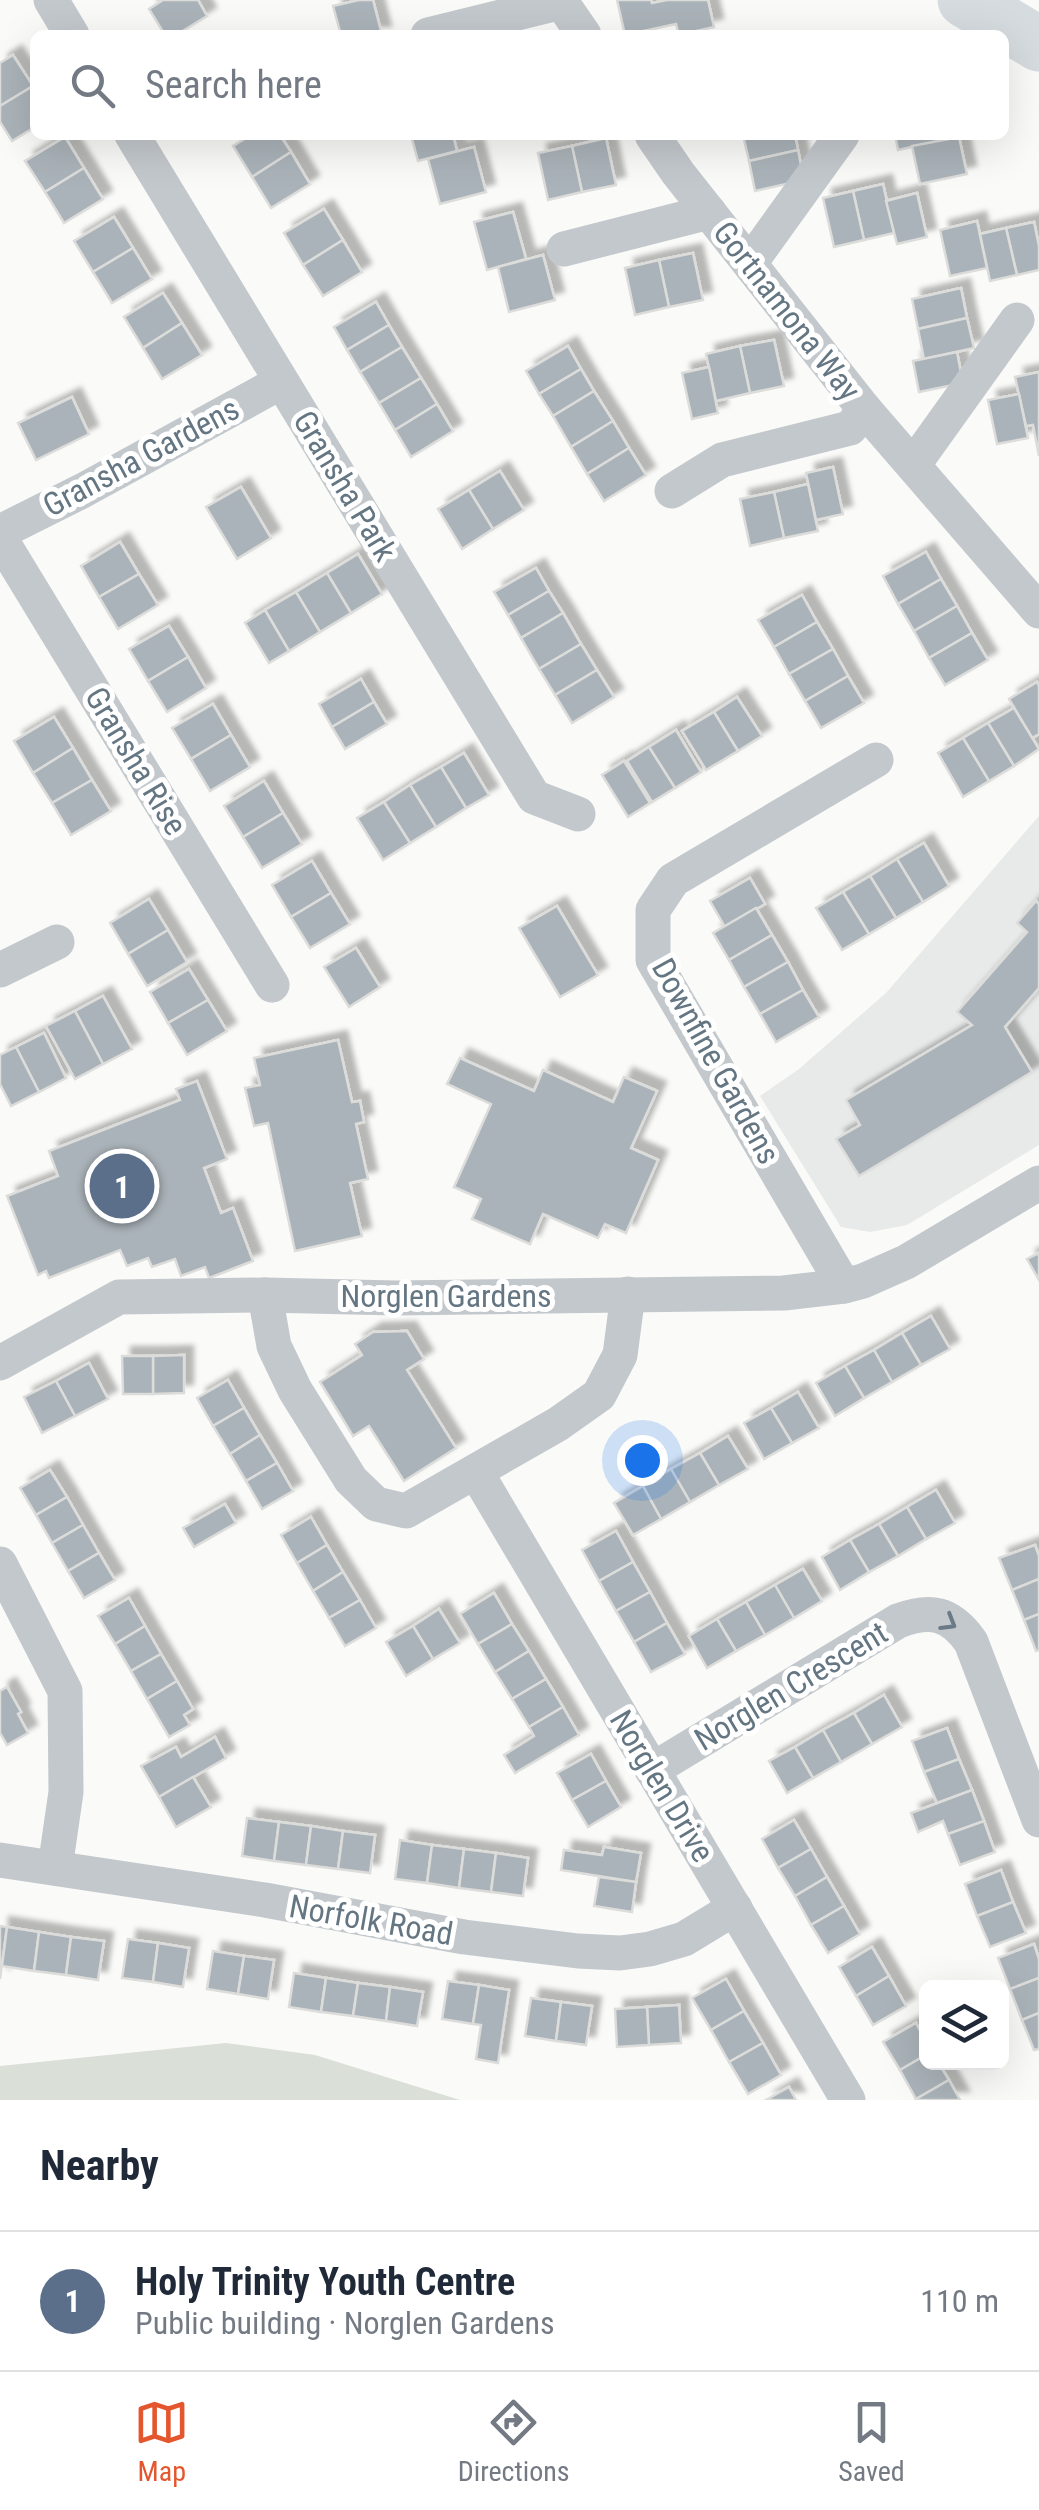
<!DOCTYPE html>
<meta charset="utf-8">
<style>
body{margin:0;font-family:"Roboto Condensed",sans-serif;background:#f2f2f3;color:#1f2937}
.controls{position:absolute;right:30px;bottom:30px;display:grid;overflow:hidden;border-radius:15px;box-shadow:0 10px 40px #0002}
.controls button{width:90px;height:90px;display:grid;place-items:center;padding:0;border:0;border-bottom:2px solid #e0e1e3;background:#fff;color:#1f2937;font:50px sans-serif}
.you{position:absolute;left:642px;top:1460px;width:35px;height:35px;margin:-25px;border:8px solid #fff;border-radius:50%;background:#1a73e8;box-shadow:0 0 0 15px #1a73e833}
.badge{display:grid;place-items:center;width:65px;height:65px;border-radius:50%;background:#e4572e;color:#fff;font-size:32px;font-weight:700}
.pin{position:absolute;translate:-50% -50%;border:5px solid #fff;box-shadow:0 2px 10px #0006}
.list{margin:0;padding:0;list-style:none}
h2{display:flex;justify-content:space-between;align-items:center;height:130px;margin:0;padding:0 40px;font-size:42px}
h2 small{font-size:32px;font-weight:400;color:#747a83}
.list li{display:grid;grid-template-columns:65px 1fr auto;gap:30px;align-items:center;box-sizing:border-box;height:140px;padding:0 40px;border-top:2px solid #e0e1e3}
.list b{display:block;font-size:38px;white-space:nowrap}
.list p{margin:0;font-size:32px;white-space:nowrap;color:#747a83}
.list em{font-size:32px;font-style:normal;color:#747a83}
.icon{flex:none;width:55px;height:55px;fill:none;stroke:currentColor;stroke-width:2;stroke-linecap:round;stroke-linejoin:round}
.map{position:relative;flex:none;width:1039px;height:2100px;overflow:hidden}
.search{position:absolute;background:#fff;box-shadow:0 10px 40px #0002;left:30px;right:30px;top:30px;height:110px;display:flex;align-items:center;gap:25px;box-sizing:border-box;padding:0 35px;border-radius:15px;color:#747a83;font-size:38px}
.sheet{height:270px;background:#fff}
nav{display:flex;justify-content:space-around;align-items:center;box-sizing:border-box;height:140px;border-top:2px solid #e0e1e3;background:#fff;font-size:28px;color:#747a83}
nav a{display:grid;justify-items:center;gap:5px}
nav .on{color:#e4572e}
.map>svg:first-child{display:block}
.built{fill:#e8e9e9}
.green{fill:#dadfd7}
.building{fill:#aab3b9;stroke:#dcdcda;stroke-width:2.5;filter:url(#shadow)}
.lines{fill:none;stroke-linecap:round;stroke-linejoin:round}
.minor{stroke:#c3c8cc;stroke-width:35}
.trunk{stroke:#d6dbdf;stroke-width:55}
.oneway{stroke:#6a7a87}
.labels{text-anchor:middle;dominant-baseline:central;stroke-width:10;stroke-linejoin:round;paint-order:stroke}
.street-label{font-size:32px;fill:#657683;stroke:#fff}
</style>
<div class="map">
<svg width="1039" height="2100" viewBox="0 0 1039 2100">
<defs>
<filter id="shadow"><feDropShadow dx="9" dy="-9" stdDeviation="2.5" flood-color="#0004"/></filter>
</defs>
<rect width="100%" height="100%" fill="#fafaf8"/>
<polygon class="built" points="1039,816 1039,1145 907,1225 870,1232 841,1227 760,1096 799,1069 886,993"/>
<polygon class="green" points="226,2043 315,2055 460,2100 0,2100 0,2066"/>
<g class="building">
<polygon points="163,0 198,0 207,16 176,35 165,35 149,9"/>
<polygon points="359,0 373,0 382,35 341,35 333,6"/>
<polygon points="617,0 651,0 652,3 667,0 708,0 714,27 679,35 676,24 625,35"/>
<polygon points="13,55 33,86 0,106 0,63"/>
<polygon points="33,86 35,90 35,127 12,141 0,122 0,106"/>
<polygon points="251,135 280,135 291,152 252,177 233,146"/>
<polygon points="411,135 453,135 457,151 418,161"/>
<polygon points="743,135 795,135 798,150 749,161"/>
<polygon points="895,135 947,135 948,139 898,150"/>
<polygon points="65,137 84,168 45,192 25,161"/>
<polygon points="959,137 967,174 920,184 912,146"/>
<polygon points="606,138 616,185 582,192 572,146"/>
<polygon points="572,146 582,192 548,200 538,153"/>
<polygon points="474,147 486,192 440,204 428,159"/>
<polygon points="798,150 804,180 755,191 749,161"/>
<polygon points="291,152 310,184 271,208 252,177"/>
<polygon points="84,168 103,199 64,223 45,192"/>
<polygon points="883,184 894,233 864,240 853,191"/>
<polygon points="853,191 864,240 834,247 823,198"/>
<polygon points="917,193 927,237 897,244 886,201"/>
<polygon points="324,209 343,240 303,265 284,233"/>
<polygon points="513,212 526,259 487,270 474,222"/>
<polygon points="114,217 133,248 93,272 74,241"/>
<polygon points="977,221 987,268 950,276 940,230"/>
<polygon points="1034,222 1039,246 1039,270 1017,275 1006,228"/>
<polygon points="1006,228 1017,275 990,281 980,234"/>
<polygon points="343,240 362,272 323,296 303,265"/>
<polygon points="133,248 152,279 112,303 93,272"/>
<polygon points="693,253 703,300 669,307 659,260"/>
<polygon points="543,255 555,300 509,312 498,267"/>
<polygon points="659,260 669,307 635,315 625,268"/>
<polygon points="961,288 967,318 918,329 912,299"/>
<polygon points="163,293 182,323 143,348 124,317"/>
<polygon points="376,302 389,325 347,350 334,327"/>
<polygon points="967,318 974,348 924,359 918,329"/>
<polygon points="182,323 202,355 162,379 143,348"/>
<polygon points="389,325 402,347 360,372 347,350"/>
<polygon points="774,340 784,386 750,393 740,346"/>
<polygon points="568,346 581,369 539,394 526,371"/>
<polygon points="740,346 750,393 716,401 706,354"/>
<polygon points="402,347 421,378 379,403 360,372"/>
<polygon points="957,352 963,383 919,392 913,361"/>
<polygon points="709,367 718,413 692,419 682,373"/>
<polygon points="581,369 594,391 553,416 539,394"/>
<polygon points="1039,372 1039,456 1033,425 1026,426 1015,377"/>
<polygon points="421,378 437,404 395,430 379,403"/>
<polygon points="594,391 613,421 571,447 553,416"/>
<polygon points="1019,394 1028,438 997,444 988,400"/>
<polygon points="72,397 89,434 36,460 18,423"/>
<polygon points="437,404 453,431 411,457 395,430"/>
<polygon points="613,421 629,448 587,474 571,447"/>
<polygon points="629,448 646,475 604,501 587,474"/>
<polygon points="833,467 843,514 816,520 806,473"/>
<polygon points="500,471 524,510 493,529 469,490"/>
<polygon points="808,484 818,531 784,538 774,492"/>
<polygon points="241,487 271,538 237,559 206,507"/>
<polygon points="469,490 493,529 462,549 438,509"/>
<polygon points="774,492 784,538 750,546 740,499"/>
<polygon points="120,542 139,574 99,597 81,566"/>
<polygon points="926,552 941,579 898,604 883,576"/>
<polygon points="358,554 382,594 351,613 327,573"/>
<polygon points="536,568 549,591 508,615 494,592"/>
<polygon points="327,573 351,613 320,632 296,592"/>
<polygon points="139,574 158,605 118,629 99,597"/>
<polygon points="941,579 957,606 914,631 898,604"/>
<polygon points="549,591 563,613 521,638 508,615"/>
<polygon points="296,592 320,632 289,651 265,610"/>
<polygon points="802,595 817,622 774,647 758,620"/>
<polygon points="957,606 972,633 929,658 914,631"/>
<polygon points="265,610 289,651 269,663 245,623"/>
<polygon points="563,613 581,644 539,669 521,638"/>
<polygon points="817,622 833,649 789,674 774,647"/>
<polygon points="169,626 188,657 148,681 129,649"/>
<polygon points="972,633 988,660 945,685 929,658"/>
<polygon points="581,644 597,670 555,695 539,669"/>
<polygon points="833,649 848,676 805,701 789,674"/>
<polygon points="188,657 206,688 167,712 148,681"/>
<polygon points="597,670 614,697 572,723 555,695"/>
<polygon points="848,676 864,703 821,728 805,701"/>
<polygon points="361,679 374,702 332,727 319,704"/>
<polygon points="1037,682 1039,686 1039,734 1032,738 1009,699"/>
<polygon points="737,697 762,736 738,751 714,712"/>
<polygon points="374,702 387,724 345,749 332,727"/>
<polygon points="213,704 231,735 191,759 172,728"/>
<polygon points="1014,708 1039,749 1014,766 988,723"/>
<polygon points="714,712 738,751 706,770 682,731"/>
<polygon points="54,717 73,748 33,773 14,741"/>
<polygon points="988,723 1014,766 989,781 963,738"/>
<polygon points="676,730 701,772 675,788 649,747"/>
<polygon points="231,735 250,767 210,791 191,759"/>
<polygon points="963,738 989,781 963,797 938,753"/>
<polygon points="649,747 675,788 652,802 627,761"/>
<polygon points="73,748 92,780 52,803 33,773"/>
<polygon points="464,753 489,795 466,808 441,767"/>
<polygon points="624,761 650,803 628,817 602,775"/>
<polygon points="441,767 466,808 436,827 410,785"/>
<polygon points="92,780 111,811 71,835 52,803"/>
<polygon points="264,781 283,813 243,837 224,806"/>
<polygon points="410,785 436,827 410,843 384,802"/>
<polygon points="384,802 410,843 383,860 357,818"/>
<polygon points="283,813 302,844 262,868 243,837"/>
<polygon points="924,843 949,886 923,902 897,859"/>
<polygon points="897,859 923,902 896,918 870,876"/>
<polygon points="312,861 331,893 291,917 272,885"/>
<polygon points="870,876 896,918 869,934 843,892"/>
<polygon points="750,878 765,904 725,927 710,901"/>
<polygon points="843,892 869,934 842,950 816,908"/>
<polygon points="331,893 350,924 310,948 291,917"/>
<polygon points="149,899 168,930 128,954 110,923"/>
<polygon points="1036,901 1039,904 1039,988 1005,1027 1032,1072 859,1176 836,1139 860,1125 846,1100 972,1025 957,1012 1027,932 1017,923"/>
<polygon points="557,906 598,975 560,997 519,928"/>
<polygon points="756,908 772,935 729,960 713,933"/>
<polygon points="168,930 187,962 147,986 128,954"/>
<polygon points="772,935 788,962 744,987 729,960"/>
<polygon points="356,948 380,987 349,1007 324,967"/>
<polygon points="788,962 803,990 760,1014 744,987"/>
<polygon points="189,969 208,1000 168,1023 150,992"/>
<polygon points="803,990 819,1017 776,1042 760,1014"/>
<polygon points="103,996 132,1049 103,1064 75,1011"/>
<polygon points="208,1000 227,1031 187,1055 168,1023"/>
<polygon points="75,1011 103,1064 75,1079 46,1026"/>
<polygon points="44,1033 66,1078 39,1092 16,1047"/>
<polygon points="338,1040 352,1102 360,1101 364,1122 356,1124 368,1179 350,1183 362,1236 295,1251 268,1123 254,1126 245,1088 260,1085 254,1058"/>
<polygon points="16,1047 39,1092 11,1106 0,1084 0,1055"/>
<polygon points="460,1058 534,1091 543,1070 613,1102 624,1077 657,1091 631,1148 658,1160 626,1233 605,1224 598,1238 543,1214 530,1244 472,1219 481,1199 454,1187 491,1104 447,1084"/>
<polygon points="197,1081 227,1159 204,1168 221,1213 233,1208 253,1261 209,1278 205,1267 181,1276 175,1259 152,1267 148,1258 127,1266 120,1250 49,1278 46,1271 38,1275 7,1196 58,1176 49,1151 180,1100 176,1089"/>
<polygon points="1039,1253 1039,1280 1027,1259"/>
<polygon points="931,1316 950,1349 921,1365 902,1333"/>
<polygon points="407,1331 424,1359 407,1370 456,1448 404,1481 369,1426 353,1436 320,1382 362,1355 355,1344 373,1332"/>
<polygon points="902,1333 921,1365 892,1382 874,1350"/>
<polygon points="874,1350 892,1382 864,1398 845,1366"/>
<polygon points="184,1355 184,1393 153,1394 153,1356"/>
<polygon points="122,1356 153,1356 153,1394 123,1394"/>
<polygon points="89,1363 108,1399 75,1416 56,1381"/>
<polygon points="845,1366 864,1398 835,1416 816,1383"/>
<polygon points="228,1380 244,1408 213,1426 197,1398"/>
<polygon points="56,1381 75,1416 42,1433 24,1397"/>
<polygon points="798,1392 819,1428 792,1443 771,1408"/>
<polygon points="244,1408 260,1435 230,1454 213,1426"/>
<polygon points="771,1408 792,1443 764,1459 744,1423"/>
<polygon points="260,1435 277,1463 246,1481 230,1454"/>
<polygon points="728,1436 748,1469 719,1485 700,1453"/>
<polygon points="700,1453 719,1485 690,1502 671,1469"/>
<polygon points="277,1463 293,1491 262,1509 246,1481"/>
<polygon points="671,1469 690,1502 661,1519 643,1486"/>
<polygon points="50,1470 67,1497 36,1515 20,1488"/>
<polygon points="643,1486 661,1519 633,1535 614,1503"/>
<polygon points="936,1490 955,1523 926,1539 907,1507"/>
<polygon points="67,1497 83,1525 52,1543 36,1515"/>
<polygon points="225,1504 236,1523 194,1547 183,1528"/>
<polygon points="907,1507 926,1539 898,1556 879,1524"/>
<polygon points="311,1517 327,1545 297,1563 281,1535"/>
<polygon points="879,1524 898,1556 869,1572 850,1540"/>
<polygon points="83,1525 99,1553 68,1571 52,1543"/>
<polygon points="616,1531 633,1562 599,1581 582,1550"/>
<polygon points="850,1540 869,1572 840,1590 822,1557"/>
<polygon points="327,1545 343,1572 313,1591 297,1563"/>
<polygon points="1035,1545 1039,1556 1039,1579 1012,1590 999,1558"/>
<polygon points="99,1553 115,1580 84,1598 68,1571"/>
<polygon points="633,1562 650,1592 616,1611 599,1581"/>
<polygon points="803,1569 822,1601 794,1618 775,1585"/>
<polygon points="343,1572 360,1600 329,1618 313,1591"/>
<polygon points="1039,1579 1039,1614 1024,1620 1012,1590"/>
<polygon points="775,1585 794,1618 765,1635 746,1602"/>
<polygon points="650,1592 667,1623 634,1642 616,1611"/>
<polygon points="494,1593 512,1624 478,1644 460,1614"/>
<polygon points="129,1598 145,1626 115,1644 98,1616"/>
<polygon points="360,1600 376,1628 345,1646 329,1618"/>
<polygon points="746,1602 765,1635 736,1651 717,1619"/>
<polygon points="439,1609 460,1643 433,1659 413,1626"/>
<polygon points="1039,1614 1039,1650 1036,1651 1024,1620"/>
<polygon points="717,1619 736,1651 707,1668 689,1636"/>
<polygon points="667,1623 685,1654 651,1672 634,1642"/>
<polygon points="512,1624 529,1651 495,1672 478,1644"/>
<polygon points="145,1626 161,1654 131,1671 115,1644"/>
<polygon points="413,1626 433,1659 406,1676 386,1642"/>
<polygon points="529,1651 546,1679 512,1699 495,1672"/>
<polygon points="161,1654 177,1681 147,1699 131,1671"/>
<polygon points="546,1679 563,1707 529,1727 512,1699"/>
<polygon points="177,1681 193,1709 184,1715 190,1725 169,1737 147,1699"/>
<polygon points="7,1687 21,1712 18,1714 28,1733 7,1745 0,1733 0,1691"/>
<polygon points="884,1695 902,1727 872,1744 854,1713"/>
<polygon points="563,1707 579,1735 515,1773 504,1755 534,1736 529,1727"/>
<polygon points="854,1713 872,1744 841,1762 823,1730"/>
<polygon points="947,1728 959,1759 924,1772 912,1741"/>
<polygon points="823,1730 841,1762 813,1778 795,1747"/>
<polygon points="215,1737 226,1758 159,1797 141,1766 176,1747 181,1757"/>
<polygon points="795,1747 813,1778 787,1793 769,1761"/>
<polygon points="591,1754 606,1781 572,1800 557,1773"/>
<polygon points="959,1759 972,1790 937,1803 924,1772"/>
<polygon points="193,1777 211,1807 176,1827 159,1797"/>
<polygon points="606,1781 621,1807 588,1827 572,1800"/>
<polygon points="972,1790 984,1821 948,1834 943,1821 918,1832 911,1813"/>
<polygon points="247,1818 279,1822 274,1861 242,1856"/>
<polygon points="794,1820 811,1849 778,1868 762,1839"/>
<polygon points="984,1821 995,1852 960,1865 948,1834"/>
<polygon points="279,1822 311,1826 306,1865 274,1861"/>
<polygon points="311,1826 343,1831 338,1869 306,1865"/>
<polygon points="343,1831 375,1835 370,1873 338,1869"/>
<polygon points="400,1840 432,1845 427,1883 395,1879"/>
<polygon points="432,1845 464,1849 459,1888 427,1883"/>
<polygon points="604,1847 641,1853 636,1882 561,1870 564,1850 602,1855"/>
<polygon points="464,1849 496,1853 491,1892 459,1888"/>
<polygon points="811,1849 827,1877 795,1896 778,1868"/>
<polygon points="496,1853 528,1858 523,1896 491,1892"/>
<polygon points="1001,1870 1013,1902 977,1916 965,1884"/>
<polygon points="599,1877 636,1882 632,1912 594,1906"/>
<polygon points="827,1877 844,1906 811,1925 795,1896"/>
<polygon points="1013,1902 1026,1933 990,1947 977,1916"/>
<polygon points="844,1906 860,1934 828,1953 811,1925"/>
<polygon points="0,1926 7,1927 0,1979"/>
<polygon points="7,1927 39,1932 34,1971 2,1966"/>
<polygon points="39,1932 71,1937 66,1975 34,1971"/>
<polygon points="71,1937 104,1941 98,1980 66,1975"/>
<polygon points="128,1939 158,1943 153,1982 122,1978"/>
<polygon points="158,1943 189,1948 183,1987 153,1982"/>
<polygon points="1034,1944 1039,1959 1039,1978 1010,1989 998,1958"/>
<polygon points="872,1947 889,1976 856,1996 839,1967"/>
<polygon points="213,1951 244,1956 238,1994 207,1989"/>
<polygon points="244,1956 274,1960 268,1999 238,1994"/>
<polygon points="294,1973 326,1978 321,2012 289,2007"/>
<polygon points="889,1976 906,2006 873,2025 856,1996"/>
<polygon points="326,1978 358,1983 353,2016 321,2012"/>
<polygon points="1039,1978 1039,2013 1022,2020 1010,1989"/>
<polygon points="726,1979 744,2011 711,2030 692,1998"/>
<polygon points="448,1981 479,1985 473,2024 442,2019"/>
<polygon points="358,1983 390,1987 386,2021 353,2016"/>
<polygon points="479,1985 509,1990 498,2063 476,2059 481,2025 473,2024"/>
<polygon points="390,1987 423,1992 417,2026 386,2021"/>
<polygon points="531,1998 561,2002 556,2041 525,2036"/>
<polygon points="561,2002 592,2006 586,2045 556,2041"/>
<polygon points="679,2005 681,2043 649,2045 647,2007"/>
<polygon points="647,2007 649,2045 617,2047 615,2009"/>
<polygon points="744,2011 763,2043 729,2062 711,2030"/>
<polygon points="1039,2013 1039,2049 1034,2050 1022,2020"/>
<polygon points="916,2023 926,2042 926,2055 900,2070 883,2042"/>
<polygon points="763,2043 781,2075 748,2094 729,2062"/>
<polygon points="926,2055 926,2062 938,2062 949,2080 916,2099 900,2070"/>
<polygon points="949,2080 960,2100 917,2100 916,2099"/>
<polygon points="789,2087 796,2100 766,2100"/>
</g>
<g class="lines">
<g class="minor">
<polyline points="51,0 72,35"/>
<polyline points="560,0 584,35"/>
<polyline points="428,35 562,2"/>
<polyline points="132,135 534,797 578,814"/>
<polyline points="652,135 678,173 865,410 1039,611"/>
<polyline points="564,249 709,212"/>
<polyline points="750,263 842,135"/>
<polyline points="914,464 1017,320"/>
<polyline points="672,491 722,460 850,428 865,410"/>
<polyline points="0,532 82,491 281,382"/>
<polyline points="0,538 272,985"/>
<polyline points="0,970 57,942"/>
<polyline points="844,1286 653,960 653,910 673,880 876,760"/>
<polyline points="265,1295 274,1346 295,1390 351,1480 376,1504 406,1511 558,1424 599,1395 620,1355 628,1294"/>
<polyline points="0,1363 119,1297 265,1295 396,1298 784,1293 844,1286 863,1281 906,1262 1039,1183"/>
<polyline points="476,1472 848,2100"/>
<polyline points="0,1564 65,1691 66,1792 55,1868"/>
<path d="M652,1770L898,1621C930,1609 950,1612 971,1642L1039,1820"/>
<polyline points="0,1860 265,1900 464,1937 578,1951 620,1953 650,1949 684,1939 735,1908"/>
</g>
<polyline class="trunk" points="965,0 1039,44"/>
</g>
<defs><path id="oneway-chevron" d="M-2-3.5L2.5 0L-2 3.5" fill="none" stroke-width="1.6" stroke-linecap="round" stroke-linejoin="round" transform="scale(2.5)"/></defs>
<use class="oneway" href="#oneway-chevron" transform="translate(949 1623) rotate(31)"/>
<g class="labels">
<g class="street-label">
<text transform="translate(787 311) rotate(52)">Gortnamona Way</text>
<text transform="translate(141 457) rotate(-28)">Gransha Gardens</text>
<text transform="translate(345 486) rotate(59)">Gransha Park</text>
<text transform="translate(136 761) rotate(59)">Gransha Rise</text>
<text transform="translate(716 1061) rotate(61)">Downfine Gardens</text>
<text x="446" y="1296">Norglen Gardens</text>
<text transform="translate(791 1686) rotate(-31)">Norglen Crescent</text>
<text transform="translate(662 1786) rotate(59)">Norglen Drive</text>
<text transform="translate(371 1920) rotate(10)">Norfolk Road</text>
</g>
</g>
</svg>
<div class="controls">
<button><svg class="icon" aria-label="layers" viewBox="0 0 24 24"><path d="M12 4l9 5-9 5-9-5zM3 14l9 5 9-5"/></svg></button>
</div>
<div class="you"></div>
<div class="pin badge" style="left:122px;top:1186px;background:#5c6f8a">1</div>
<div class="search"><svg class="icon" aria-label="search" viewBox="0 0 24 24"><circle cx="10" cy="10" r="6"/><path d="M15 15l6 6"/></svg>Search here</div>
</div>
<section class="sheet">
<h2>Nearby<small></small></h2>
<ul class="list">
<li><span class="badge" style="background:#5c6f8a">1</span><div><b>Holy Trinity Youth Centre</b><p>Public building · Norglen Gardens</p></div><em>110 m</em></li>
</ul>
</section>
<nav>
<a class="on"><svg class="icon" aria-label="map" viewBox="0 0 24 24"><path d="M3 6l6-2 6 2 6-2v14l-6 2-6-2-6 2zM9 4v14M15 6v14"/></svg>Map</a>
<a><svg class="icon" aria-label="directions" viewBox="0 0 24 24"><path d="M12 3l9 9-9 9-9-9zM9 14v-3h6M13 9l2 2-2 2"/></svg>Directions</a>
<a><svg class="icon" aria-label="saved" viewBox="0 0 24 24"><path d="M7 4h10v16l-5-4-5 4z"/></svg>Saved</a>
</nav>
